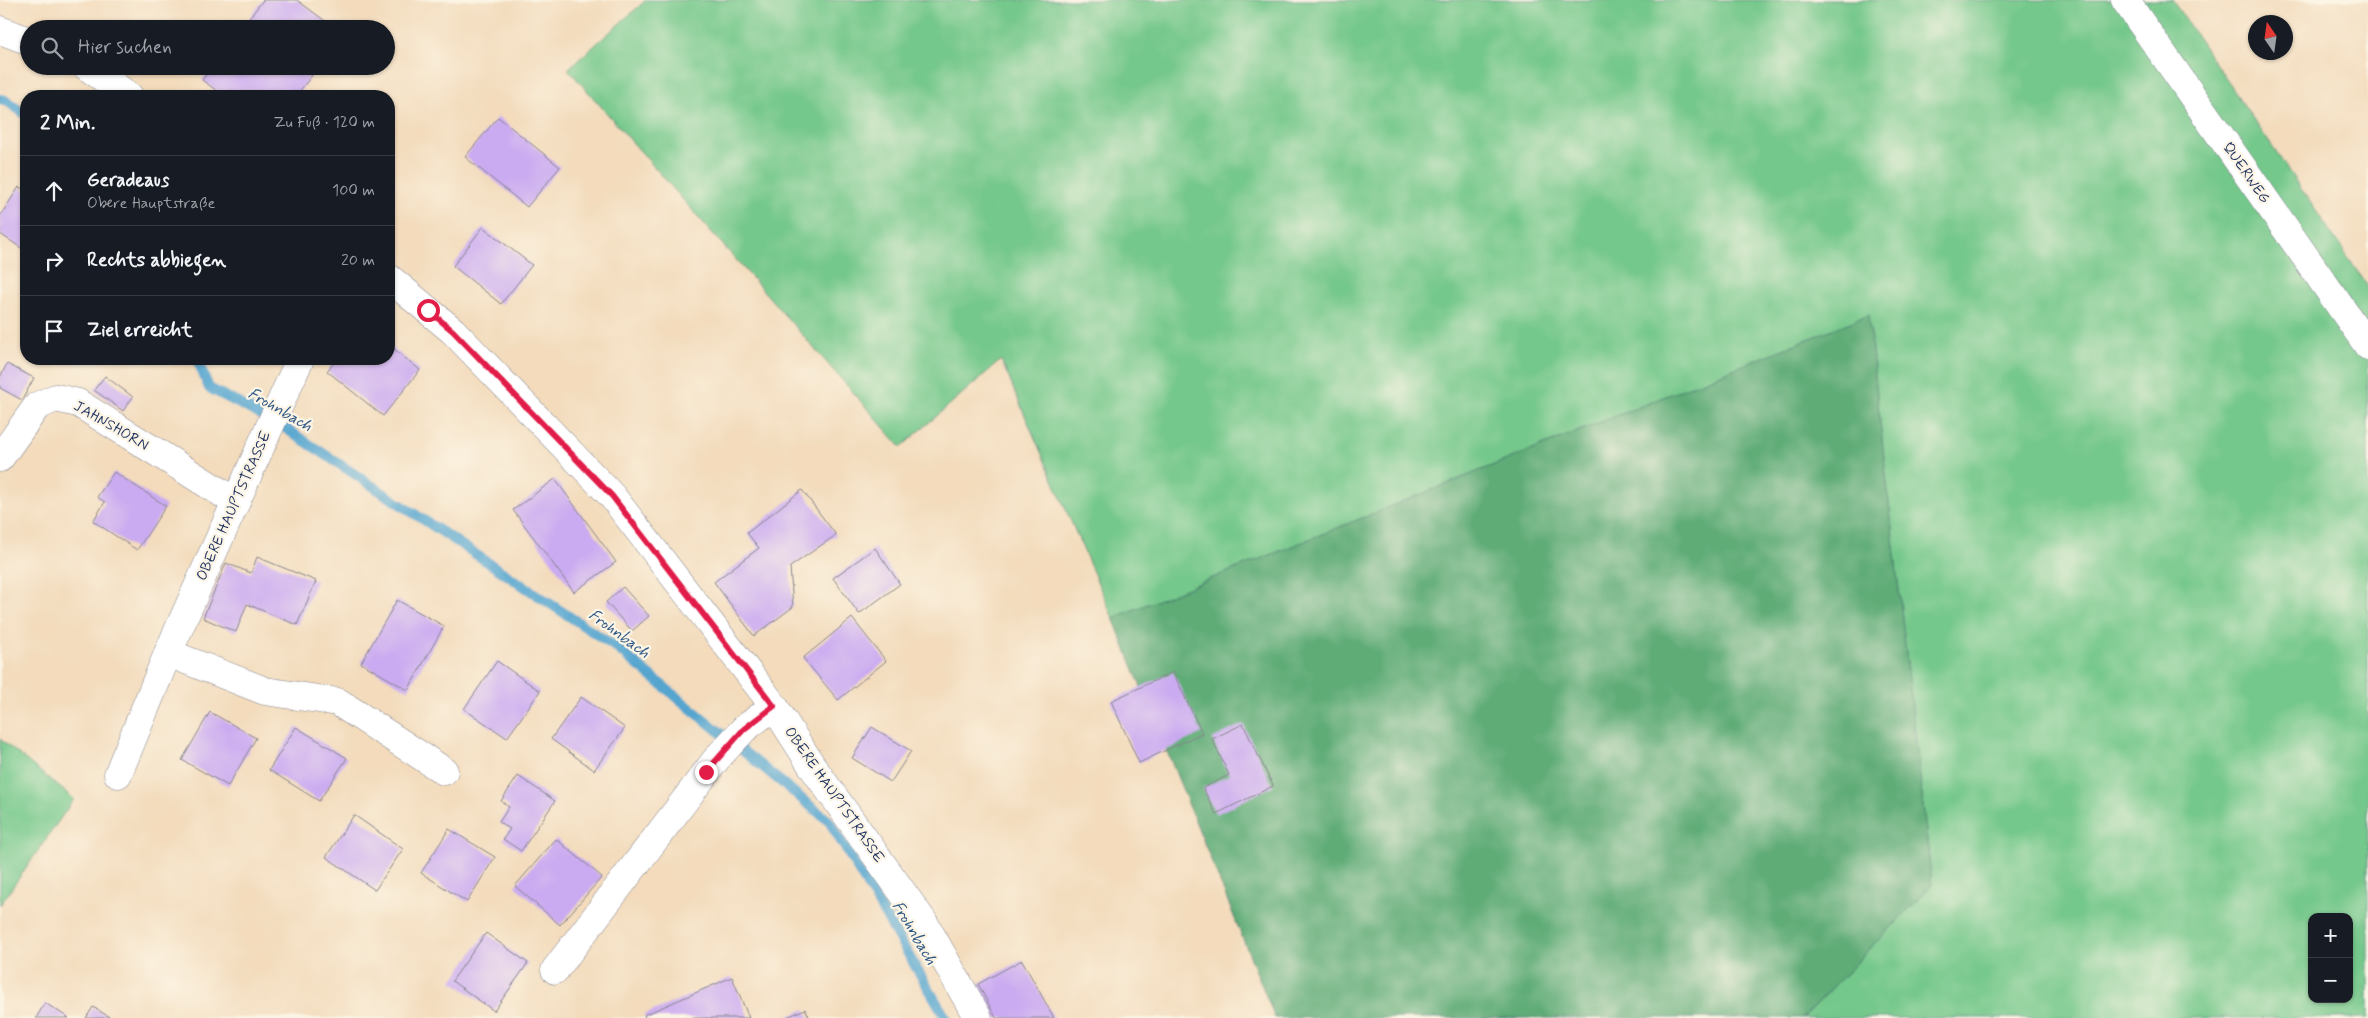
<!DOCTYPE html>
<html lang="de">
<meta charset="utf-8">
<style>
body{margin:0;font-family:Mynerve,sans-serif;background:#20242c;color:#f1f3f6}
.controls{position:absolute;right:15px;bottom:15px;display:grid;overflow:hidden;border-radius:10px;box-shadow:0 1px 4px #0004}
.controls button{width:45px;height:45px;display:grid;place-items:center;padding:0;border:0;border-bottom:1px solid #363941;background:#171b24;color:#f1f3f6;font:25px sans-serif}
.compass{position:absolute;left:2248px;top:15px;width:45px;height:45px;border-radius:50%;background:#171b24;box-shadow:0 1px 4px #0004;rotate:347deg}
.stop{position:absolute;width:15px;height:15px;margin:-11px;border:4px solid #e11d48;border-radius:50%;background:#fff}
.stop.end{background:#e11d48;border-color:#fff;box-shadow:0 1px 5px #0008}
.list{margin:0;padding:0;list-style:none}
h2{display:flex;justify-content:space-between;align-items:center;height:65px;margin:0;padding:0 20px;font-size:21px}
h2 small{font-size:16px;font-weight:400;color:#9ea1a6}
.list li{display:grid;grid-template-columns:32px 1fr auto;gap:15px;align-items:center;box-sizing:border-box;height:70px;padding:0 20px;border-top:1px solid #363941}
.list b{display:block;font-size:19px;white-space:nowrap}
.list p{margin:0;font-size:16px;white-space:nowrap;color:#9ea1a6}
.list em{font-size:16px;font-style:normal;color:#9ea1a6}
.icon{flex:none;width:28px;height:28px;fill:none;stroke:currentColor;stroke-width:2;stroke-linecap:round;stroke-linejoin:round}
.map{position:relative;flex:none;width:2368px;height:1018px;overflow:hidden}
.search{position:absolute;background:#171b24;box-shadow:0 1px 4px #0004;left:20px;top:20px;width:375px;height:55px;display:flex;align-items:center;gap:12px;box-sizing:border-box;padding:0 18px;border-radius:28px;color:#9ea1a6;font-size:19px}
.panel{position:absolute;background:#171b24;box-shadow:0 1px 4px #0004;left:20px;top:90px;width:375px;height:275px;border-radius:20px}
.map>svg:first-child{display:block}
.green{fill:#74c88b;stroke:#487c74;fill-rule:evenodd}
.forest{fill:#5fac77;stroke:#3d6e6a}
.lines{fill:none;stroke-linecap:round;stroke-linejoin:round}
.stream{stroke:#55a5cf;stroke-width:10}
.building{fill:#caaaf1}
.minor-casing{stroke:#87858d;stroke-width:29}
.minor{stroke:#fff;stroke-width:28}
.route{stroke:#e11d48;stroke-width:6}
.labels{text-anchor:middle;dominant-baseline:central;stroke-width:4.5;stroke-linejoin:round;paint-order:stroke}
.street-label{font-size:15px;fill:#1b2f5e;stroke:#fcf5e5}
.water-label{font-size:16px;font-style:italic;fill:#2f5886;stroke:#fcf5e5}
</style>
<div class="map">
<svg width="2368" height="1018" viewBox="0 0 2368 1018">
<rect width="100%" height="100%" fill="#fcf5e5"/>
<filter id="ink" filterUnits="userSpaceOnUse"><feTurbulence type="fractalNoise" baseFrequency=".02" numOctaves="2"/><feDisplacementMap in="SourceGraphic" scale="10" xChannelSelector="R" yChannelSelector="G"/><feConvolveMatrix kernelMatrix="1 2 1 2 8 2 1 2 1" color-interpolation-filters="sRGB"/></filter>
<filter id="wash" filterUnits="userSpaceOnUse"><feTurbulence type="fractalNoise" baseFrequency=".0096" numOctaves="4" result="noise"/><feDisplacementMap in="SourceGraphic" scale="20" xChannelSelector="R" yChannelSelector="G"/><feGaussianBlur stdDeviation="1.12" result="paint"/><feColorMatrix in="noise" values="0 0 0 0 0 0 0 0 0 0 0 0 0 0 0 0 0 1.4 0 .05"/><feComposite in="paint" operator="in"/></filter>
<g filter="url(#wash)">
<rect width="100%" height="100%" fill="#f3dbbc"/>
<g class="green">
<path d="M646,0H2172L2368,287V1018H1803L1932,885L1868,315L1113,618L1001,360L901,447L568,69ZM2312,917H2349V999H2312Z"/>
<polygon points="0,739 74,799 0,905"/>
</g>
<polygon class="forest" points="1868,315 1932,885 1803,1018 1275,1018 1113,618"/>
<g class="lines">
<g class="stream">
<polyline points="0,99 5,100 26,115"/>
<polyline points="197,359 209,388 282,426 614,646 829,821 946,1018"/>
</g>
</g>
<g id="blocks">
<g class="building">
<polygon points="263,0 297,0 336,29 241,29"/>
<polygon points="213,66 319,66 296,96 224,96 202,80"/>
<polygon points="498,117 560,167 527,207 465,157"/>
<polygon points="19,187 26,191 26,251 0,234 0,216"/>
<polygon points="483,227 532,265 501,304 453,266"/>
<polygon points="389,345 420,370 383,416 327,371 337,359 389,359"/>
<polygon points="7,364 34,378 22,400 0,388 0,377"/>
<polygon points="105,376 133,397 123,411 94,390"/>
<polygon points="114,472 166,506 137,550 93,521 105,502 97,497"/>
<polygon points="555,479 616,562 574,592 513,510"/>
<polygon points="802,490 836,535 790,567 793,607 754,636 714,582 759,548 747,533"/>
<polygon points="875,548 900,584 859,614 833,578"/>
<polygon points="257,557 316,581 297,625 247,604 236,632 203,618 226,563 251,573"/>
<polygon points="623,587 649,616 632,631 606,602"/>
<polygon points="397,600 444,626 408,690 361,663"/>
<polygon points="852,618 886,661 838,700 803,658"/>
<polygon points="497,661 540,691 507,738 464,709"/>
<polygon points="1173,672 1202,733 1139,763 1111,701"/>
<polygon points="581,697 625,728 594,770 551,739"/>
<polygon points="210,712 256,738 228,786 182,760"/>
<polygon points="1243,724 1273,786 1216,814 1203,788 1229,775 1212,739"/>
<polygon points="296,727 347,758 319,801 269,770"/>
<polygon points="872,727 911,751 891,782 852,758"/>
<polygon points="518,776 555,801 521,851 503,839 510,829 499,822 509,807 501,801"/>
<polygon points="354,815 403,849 375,890 326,857"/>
<polygon points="449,829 495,857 467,902 421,873"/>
<polygon points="556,839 602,877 560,925 515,886"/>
<polygon points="486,933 528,963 494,1011 452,981"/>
<polygon points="1022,960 1054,1018 996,1018 978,984"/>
<polygon points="732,977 749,1018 645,1018 644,1015"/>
<polygon points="45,1003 69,1018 36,1018"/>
<polygon points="93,1007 111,1018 86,1018"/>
<polygon points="805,1009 810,1018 785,1018"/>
</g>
</g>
</g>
<g filter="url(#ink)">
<use href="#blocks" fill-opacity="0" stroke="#87858d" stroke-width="1"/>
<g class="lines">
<g class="minor-casing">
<g id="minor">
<polyline points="2125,0 2368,346"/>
<polyline points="0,30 29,41"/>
<polyline points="86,66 129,96"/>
<polyline points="389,278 453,331 612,496 774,706 814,769 923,921 978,1018"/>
<polyline points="0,458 37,406 56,398 78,403 236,502"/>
<polyline points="168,653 265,691 338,702 444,771"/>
<polyline points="118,774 168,653 300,359"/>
<polyline points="555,970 718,757 744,729 774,706"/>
</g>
</g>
<use href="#minor" class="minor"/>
</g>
</g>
<g class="lines" filter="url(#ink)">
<polyline class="route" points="428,310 453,331 612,496 774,706 744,729 706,772"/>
</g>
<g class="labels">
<g class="street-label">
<text transform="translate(2246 173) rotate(55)">QUERWEG</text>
<text transform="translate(111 426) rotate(30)">JAHNSHORN</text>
<text transform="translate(234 506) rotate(-66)">OBERE HAUPTSTRASSE</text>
<text transform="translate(834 795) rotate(55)">OBERE HAUPTSTRASSE</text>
</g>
<g class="water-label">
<text transform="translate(280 410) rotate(30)">Frohnbach</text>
<text transform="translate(619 634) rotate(36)">Frohnbach</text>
<text transform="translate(914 933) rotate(59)">Frohnbach</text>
</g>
</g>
</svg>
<div class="controls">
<button>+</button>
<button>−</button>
</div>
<svg class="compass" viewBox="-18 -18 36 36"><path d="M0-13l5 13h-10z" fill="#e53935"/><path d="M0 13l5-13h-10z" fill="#9ea1a6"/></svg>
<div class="stop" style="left:428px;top:310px"></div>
<div class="stop end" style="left:706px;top:772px"></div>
<div class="search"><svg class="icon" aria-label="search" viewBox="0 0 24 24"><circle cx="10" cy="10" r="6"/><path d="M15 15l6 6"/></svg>Hier suchen</div>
<section class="panel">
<h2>2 Min.<small>Zu Fuß · 120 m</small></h2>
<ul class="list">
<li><svg class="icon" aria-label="ahead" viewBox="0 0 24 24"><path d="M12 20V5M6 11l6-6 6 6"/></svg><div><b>Geradeaus</b><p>Obere Hauptstraße</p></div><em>100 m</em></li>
<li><svg class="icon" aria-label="right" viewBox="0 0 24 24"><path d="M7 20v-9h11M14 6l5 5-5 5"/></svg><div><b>Rechts abbiegen</b></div><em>20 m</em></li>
<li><svg class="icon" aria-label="arrive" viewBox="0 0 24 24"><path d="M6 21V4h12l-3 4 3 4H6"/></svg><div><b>Ziel erreicht</b></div></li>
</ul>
</section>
</div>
